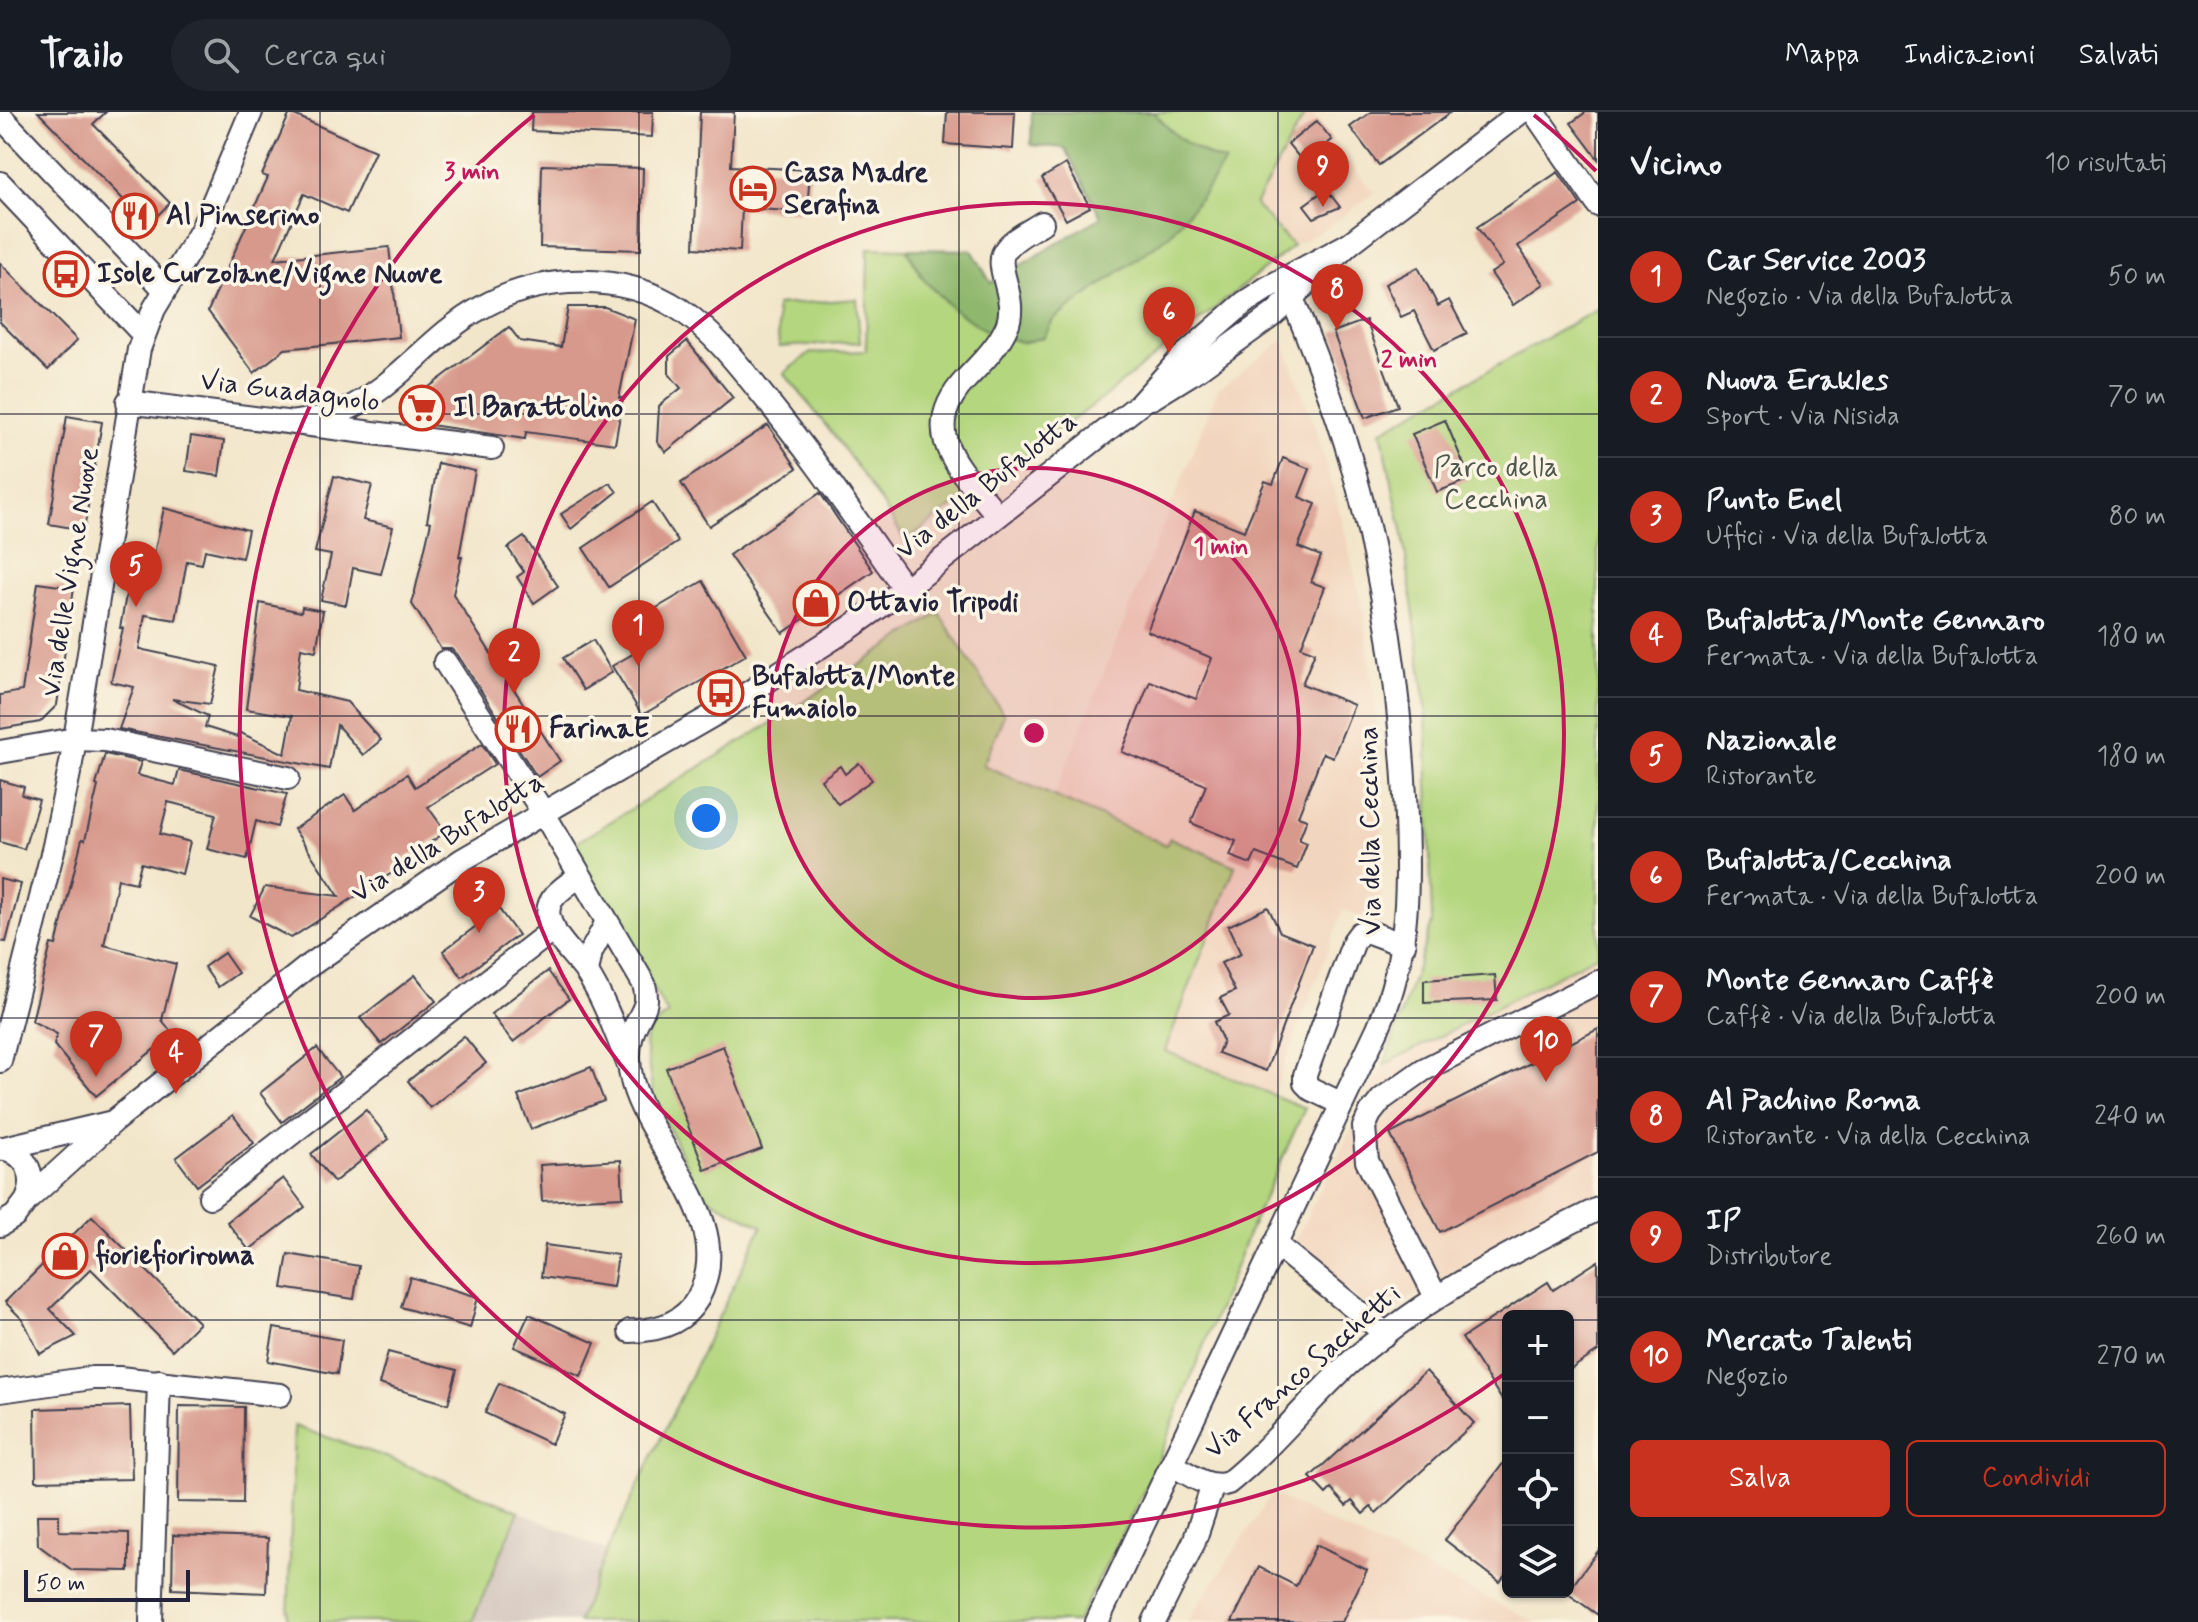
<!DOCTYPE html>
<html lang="it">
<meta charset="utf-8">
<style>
body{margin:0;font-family:Mynerve,sans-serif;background:#20242c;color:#f1f3f6}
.controls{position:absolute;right:24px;bottom:24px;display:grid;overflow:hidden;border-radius:12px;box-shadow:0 2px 6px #0004}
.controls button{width:72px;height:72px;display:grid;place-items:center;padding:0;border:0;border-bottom:2px solid #363941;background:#171b24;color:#f1f3f6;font:40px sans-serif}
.scale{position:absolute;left:24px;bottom:20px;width:166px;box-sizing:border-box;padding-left:8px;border:4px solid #22223b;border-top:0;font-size:22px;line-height:28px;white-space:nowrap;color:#22223b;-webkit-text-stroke:6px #fcf5e5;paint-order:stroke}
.you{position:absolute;left:706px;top:706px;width:28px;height:28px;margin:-20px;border:6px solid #fff;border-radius:50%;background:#1a73e8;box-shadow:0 0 0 12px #1a73e833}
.badge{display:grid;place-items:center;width:52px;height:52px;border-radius:50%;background:#c8321e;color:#fff;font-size:26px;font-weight:700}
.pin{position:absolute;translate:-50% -66px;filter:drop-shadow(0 2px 4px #0008)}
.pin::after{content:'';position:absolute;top:42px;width:28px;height:24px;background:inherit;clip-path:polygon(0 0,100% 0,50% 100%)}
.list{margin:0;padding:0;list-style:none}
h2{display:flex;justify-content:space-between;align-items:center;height:104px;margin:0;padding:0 32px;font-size:34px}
h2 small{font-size:26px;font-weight:400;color:#9ea1a6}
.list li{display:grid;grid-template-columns:52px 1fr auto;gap:24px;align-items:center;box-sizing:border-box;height:120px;padding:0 32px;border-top:2px solid #363941}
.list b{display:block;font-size:30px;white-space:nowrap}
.list p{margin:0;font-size:26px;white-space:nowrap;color:#9ea1a6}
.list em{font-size:26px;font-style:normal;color:#9ea1a6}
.actions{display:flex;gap:16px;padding:24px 32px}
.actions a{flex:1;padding:18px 0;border:2px solid #c8321e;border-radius:12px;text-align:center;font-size:28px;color:#c8321e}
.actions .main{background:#c8321e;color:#fff}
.icon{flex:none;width:44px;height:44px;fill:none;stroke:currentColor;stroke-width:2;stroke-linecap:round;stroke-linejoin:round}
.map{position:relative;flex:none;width:1598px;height:1510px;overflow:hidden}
header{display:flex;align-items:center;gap:48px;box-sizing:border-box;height:112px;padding:0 40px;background:#171b24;border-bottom:2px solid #363941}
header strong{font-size:38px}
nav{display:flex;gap:44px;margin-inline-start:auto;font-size:28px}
.search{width:560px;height:72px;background:#20242c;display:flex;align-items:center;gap:20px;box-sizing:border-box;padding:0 28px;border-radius:44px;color:#9ea1a6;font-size:30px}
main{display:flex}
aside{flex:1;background:#171b24}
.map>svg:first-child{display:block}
.built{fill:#f2d5be}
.industrial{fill:#cfc1ba}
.green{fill:#b4d67e;stroke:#6b7c5c;stroke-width:2}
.forest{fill:#8fb76d;stroke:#586c54;stroke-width:2}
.building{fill:#d7998c}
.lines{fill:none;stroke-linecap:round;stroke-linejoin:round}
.minor-casing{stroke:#413f50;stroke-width:26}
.minor{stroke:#fff;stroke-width:22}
.grid{fill:none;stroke:#22223b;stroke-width:2;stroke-opacity:0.55}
.ring{fill:none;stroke:#c2185b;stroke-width:4}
.labels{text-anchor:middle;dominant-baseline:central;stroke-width:7;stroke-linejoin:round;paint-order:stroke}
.poi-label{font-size:28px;font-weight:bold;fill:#22223b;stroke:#fcf5e5;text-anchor:start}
.street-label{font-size:28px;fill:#22223b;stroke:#fcf5e5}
.park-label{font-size:28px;fill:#4e584f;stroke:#fcf5e5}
.centre{fill:#c2185b;stroke:#fcf5e5;stroke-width:4}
.ring-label{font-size:24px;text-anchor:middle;font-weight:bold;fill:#c2185b;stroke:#fcf5e5;stroke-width:7;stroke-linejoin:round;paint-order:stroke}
</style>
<header>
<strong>Trailo</strong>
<div class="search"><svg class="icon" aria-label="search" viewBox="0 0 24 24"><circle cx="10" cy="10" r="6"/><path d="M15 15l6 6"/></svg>Cerca qui</div>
<nav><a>Mappa</a><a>Indicazioni</a><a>Salvati</a></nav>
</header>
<main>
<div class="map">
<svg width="1598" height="1510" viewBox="0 0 1598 1510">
<rect width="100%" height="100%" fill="#fcf5e5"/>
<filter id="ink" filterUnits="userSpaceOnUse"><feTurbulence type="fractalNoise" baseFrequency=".0125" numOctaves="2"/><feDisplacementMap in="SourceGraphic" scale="16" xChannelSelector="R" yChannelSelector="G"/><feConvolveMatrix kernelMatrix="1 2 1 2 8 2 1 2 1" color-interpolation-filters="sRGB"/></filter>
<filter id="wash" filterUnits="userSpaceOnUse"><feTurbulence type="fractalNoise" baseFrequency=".006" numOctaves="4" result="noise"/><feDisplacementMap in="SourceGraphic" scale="32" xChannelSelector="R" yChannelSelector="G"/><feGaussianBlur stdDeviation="1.8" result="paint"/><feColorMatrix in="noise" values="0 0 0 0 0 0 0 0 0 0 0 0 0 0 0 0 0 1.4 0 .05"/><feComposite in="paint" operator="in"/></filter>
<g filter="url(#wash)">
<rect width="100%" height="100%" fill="#f2e6ca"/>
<g class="built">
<polygon points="1306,0 1310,0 1374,81 1327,116 1293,134 1255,94"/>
<polygon points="1283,228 1317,322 1342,406 1365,508 1377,608 1382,691 1381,813 1343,798 1273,983 1165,939 1170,727 1167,733 1054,684 1218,277"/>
<polygon points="1598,843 1598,1080 1528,1115 1419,1180 1382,1207 1293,1132 1384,953"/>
<polygon points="1272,1382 1536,1510 1187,1510"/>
</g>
<polygon class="industrial" points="519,1399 607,1439 578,1510 472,1510"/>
<g class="green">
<path d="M1154,0H1306L1255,93L1293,134L1099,289L905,429C870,368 828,315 784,261L810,241L866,239L868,136L906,137L924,168L953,197L1053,208L1168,124L1224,50C1193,37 1176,28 1154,0Z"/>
<polygon points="857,187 860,230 779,235 776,193"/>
<polygon points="1598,197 1598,843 1384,953 1432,811 1426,595 1403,423 1381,319"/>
<polygon points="939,501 1004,603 983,653 1166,733 1170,726 1235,754 1165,939 1305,996 1249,1120 1152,1363 1077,1510 578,1510 607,1439 762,1114 700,1082 653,982 645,932 647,919 668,902 569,735 773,610"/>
<polygon points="294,1314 389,1346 519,1399 472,1510 288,1510"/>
</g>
<path class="forest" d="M1032,0H1154C1173,24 1196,41 1225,50L1202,84L1168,124L1053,208L1044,225L1023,231L985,218L953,197L924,168L907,137L972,138L991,171L1101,105L1065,36L1031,33Z"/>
<g id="blocks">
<g class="building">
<polygon points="38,0 106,0 93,12 170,91 148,113"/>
<polygon points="532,0 653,0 652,25 531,19"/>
<polygon points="700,0 734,0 731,54 810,58 807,100 742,96 740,139 694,136"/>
<polygon points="947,0 1015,0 1013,37 945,32"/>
<polygon points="1371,0 1451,0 1379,53 1350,15"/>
<polygon points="1586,0 1598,0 1598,47 1571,11"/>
<polygon points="290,1 375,39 347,101 304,82 275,147 389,135 399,225 285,237 254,261 208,199 268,65 262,63"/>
<polygon points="1317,9 1332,28 1303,50 1288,32"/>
<polygon points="1066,52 1090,95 1066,108 1042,66"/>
<polygon points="542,53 643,56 641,138 540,135"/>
<polygon points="1558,60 1580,92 1518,134 1544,172 1513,193 1491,161 1503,153 1477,115"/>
<polygon points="1326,77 1340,95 1314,106 1304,93"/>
<polygon points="0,151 77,228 48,258 0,210"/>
<polygon points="1418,155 1438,194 1449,188 1467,222 1434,238 1414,199 1401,205 1385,172"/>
<polygon points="568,195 605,195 635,207 619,286 623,286 615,332 526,320 525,327 410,310 413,287 509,215 520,229 561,235"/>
<polygon points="1366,208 1398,294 1365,306 1333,220"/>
<polygon points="687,229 733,286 666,340 657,330 659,294 681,276 669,262 669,244"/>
<polygon points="67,304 102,310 84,418 49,412"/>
<polygon points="1445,308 1470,367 1437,380 1412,322"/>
<polygon points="768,313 797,356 709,414 681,371"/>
<polygon points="191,324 224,329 219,364 186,359"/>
<polygon points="1283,346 1310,357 1299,385 1316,392 1298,435 1321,444 1311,470 1325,475 1301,535 1315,540 1302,572 1354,593 1333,645 1323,641 1298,704 1307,707 1299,728 1307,731 1297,757 1256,741 1251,752 1230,744 1236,729 1191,711 1206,673 1122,640 1150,569 1196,587 1212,546 1147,519 1195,399 1244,419 1265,369 1273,372"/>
<polygon points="438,351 475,359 459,445 462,445 453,482 560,649 537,665 457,542 451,537 441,537 412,492 431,410 427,409"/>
<polygon points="334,364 372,373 363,408 393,415 381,462 353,456 346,493 321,488 331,443 315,440"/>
<polygon points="610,371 617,380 571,417 561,402"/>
<polygon points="820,381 873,459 783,521 729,443"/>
<polygon points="652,390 678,430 609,475 583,436"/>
<polygon points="164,396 248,418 242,446 205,438 202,452 187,449 176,508 145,503 139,537 219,554 210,592 172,587 208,604 205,615 237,625 239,620 285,642 292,604 246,597 260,491 301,500 302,495 323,499 316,539 301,536 296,578 347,590 381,628 363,643 337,613 329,657 119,617 134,575 111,570 123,516 120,516 130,462 149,465"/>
<polygon points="524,425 558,474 534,491 517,465 524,460 508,436"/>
<polygon points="703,469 746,543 642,603 612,554 643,536 629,512"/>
<polygon points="38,471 74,476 57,593 40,610 0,617 0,583 22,579"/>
<polygon points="593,528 612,560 583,578 563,546"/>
<polygon points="482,632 495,652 428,695 446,720 393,755 395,759 291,826 250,804 265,775 339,784 294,717 345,683 355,698 407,662 415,675"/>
<polygon points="105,642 141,650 137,663 175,673 179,658 287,682 277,715 256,709 247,747 207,737 216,702 168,690 160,722 190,730 182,762 141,751 136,771 118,767 104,833 176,852 162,908 173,922 96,984 54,933 57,922 32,909 51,832 56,833 82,727 85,728 98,674 96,673"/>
<polygon points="859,651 872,668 838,692 821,668 840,654 845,662"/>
<polygon points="0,668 24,675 22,683 39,688 24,737 0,730"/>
<polygon points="0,767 21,772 6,830 0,829"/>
<polygon points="1268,795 1280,820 1313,833 1266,959 1218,941 1223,929 1214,910 1229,903 1220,886 1235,879 1221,851 1241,842 1228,814"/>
<polygon points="499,797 518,823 462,865 443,839"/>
<polygon points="224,841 238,861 218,875 204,855"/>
<polygon points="548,859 569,887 513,930 491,902"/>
<polygon points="415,863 436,889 381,932 360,906"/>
<polygon points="1495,863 1497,888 1424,891 1424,868"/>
<polygon points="1598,917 1598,1040 1440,1120 1390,1022"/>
<polygon points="464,924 486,951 430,996 408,969"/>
<polygon points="723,934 762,1037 705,1058 666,956"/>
<polygon points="317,936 340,965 282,1010 260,981"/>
<polygon points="591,955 604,989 531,1017 518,984"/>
<polygon points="366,998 389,1027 334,1070 311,1042"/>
<polygon points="233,1003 254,1031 197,1074 176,1046"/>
<polygon points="621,1048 623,1085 542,1089 540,1053"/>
<polygon points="283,1066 305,1095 249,1138 227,1110"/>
<polygon points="92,1104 199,1211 172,1238 91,1157 50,1197 76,1224 40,1242 23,1208 5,1190"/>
<polygon points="545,1133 618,1143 613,1175 541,1165"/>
<polygon points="288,1142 359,1154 354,1187 282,1176"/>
<polygon points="1598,1149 1598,1239 1568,1259 1568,1204 1508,1204 1508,1297 1462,1226 1548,1170 1553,1178"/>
<polygon points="410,1165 478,1185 470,1216 401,1195"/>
<polygon points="529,1202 595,1231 581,1264 514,1235"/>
<polygon points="274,1216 342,1228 337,1262 268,1249"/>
<polygon points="388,1240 457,1258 448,1292 379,1272"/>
<polygon points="1426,1259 1474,1311 1376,1401 1371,1395 1363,1402 1352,1389 1346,1394 1331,1377 1326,1382 1310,1365"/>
<polygon points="499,1271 565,1302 551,1332 485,1301"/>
<polygon points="130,1294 132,1367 36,1369 35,1297"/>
<polygon points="179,1294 244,1295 243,1391 178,1390"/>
<polygon points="1508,1345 1508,1459 1500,1470 1445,1428"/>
<polygon points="37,1403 59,1403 59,1419 129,1421 129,1459 72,1458 38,1433"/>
<polygon points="173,1423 268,1426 266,1481 172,1477"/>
<polygon points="1316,1433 1367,1458 1342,1510 1232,1510 1259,1455 1296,1474"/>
<polygon points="1598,1439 1598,1503 1567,1481"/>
</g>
</g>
</g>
<g filter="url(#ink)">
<use href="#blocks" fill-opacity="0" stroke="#413f50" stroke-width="2"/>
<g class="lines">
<g class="minor-casing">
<g id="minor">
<polyline points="1534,0 1598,93"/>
<polyline points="0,4 165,178"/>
<polyline points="0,71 143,222"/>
<polyline points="1152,286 1194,260 1274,202 1349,132 1521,0"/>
<polyline points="128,290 492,336"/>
<path d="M296,310C312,307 329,306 343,299C396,276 429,225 479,197C538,162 622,159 681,198C712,219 738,252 761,281C813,344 858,411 905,477"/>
<path d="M997,403C962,358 915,322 966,267C981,251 998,235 1007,214C1018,188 996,158 1003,142C1009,128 1030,119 1042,111"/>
<path d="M445,550L543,700L644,872C650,895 642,897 634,917C627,935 628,954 633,972C652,1039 738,1110 698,1186C684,1211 658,1219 630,1219"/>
<polyline points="0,640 75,627 105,628 288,666"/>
<path d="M580,764C567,773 544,786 549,805C553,826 576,844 587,861C605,889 616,921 628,951"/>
<polyline points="587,860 591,840 607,810"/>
<polyline points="0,949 54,734 71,651 139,237 154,197 201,119 251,0"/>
<polyline points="1342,992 1311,977 1305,971 1305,963 1354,829 1360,821 1366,819 1404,833"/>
<path d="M3,1036C28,1043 37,1065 27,1088"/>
<polyline points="0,1037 109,1011"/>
<polyline points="210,1085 554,817"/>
<polyline points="0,1113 15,1104 27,1088 114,1009 306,856 462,748 717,601 851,515 905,477 1140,292 1182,245 1244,191 1267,176 1349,132"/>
<polyline points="1275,1132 1386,1222"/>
<polyline points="1436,1185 1367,1049 1364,1015 1370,1002 1382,987 1423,958 1598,870"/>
<polyline points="0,1279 92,1266 119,1266 280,1283"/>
<path d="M1173,1353C1189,1362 1209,1378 1228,1371C1274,1334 1310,1286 1354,1247C1428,1184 1512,1139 1598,1097"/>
<polyline points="151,1510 159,1269"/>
<path d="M1097,1510L1378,916C1411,841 1409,764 1405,684C1399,571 1382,457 1351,349C1333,287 1309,226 1284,167"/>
<polyline points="1154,1510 1194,1430 1213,1373"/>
</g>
</g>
<use href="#minor" class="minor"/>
</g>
</g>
<path class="grid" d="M320,0V1510M639,0V1510M959,0V1510M1278,0V1510M0,302H1598M0,604H1598M0,906H1598M0,1208H1508M1568,1208H1598"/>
<circle cx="1034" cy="621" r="265" fill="#c2185b" fill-opacity=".12"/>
<g class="ring">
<circle cx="1034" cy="621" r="265"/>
<circle cx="1034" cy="621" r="530"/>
<path d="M1507 1260A795 795 0 0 1 534 3M1534 3A795 795 0 0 1 1596 59"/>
</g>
<defs>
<g id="hotel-ring" transform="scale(2.3)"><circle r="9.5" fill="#fcf5e5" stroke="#c8321e" stroke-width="1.5"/><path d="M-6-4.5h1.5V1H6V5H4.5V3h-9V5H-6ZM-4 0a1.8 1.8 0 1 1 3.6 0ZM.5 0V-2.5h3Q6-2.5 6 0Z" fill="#c8321e"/></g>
<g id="restaurant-ring" transform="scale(2.3)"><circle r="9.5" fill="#fcf5e5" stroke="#c8321e" stroke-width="1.5"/><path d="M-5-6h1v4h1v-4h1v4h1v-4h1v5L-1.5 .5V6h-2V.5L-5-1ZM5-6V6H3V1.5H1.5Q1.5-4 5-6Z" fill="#c8321e"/></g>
<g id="bus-ring" transform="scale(2.3)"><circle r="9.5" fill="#fcf5e5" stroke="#c8321e" stroke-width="1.5"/><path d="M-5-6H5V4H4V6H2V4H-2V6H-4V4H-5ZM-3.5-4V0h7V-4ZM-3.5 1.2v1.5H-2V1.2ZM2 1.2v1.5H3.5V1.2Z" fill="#c8321e"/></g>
<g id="supermarket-ring" transform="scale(2.3)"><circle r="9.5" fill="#fcf5e5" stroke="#c8321e" stroke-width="1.5"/><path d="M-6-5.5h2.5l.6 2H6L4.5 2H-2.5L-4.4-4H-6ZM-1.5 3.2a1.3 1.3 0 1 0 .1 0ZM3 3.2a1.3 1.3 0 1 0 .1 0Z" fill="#c8321e"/></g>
<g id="shop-ring" transform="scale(2.3)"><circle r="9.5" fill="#fcf5e5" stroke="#c8321e" stroke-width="1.5"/><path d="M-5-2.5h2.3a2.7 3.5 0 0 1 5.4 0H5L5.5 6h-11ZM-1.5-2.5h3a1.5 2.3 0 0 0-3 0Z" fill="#c8321e"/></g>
</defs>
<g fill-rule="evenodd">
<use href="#hotel-ring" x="753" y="77"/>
<use href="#restaurant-ring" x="135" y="104"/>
<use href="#bus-ring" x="66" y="162"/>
<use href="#supermarket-ring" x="422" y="296"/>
<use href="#shop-ring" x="816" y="491"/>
<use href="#bus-ring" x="721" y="581"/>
<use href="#restaurant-ring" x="518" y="617"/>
<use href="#shop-ring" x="65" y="1144"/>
</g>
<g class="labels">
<g class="poi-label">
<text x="784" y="61">Casa Madre<tspan x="784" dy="32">Serafina</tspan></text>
<text x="166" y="104">Al Pinserino</text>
<text x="97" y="162">Isole Curzolane/Vigne Nuove</text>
<text x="453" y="296">Il Barattolino</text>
<text x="847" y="491">Ottavio Tripodi</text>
<text x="752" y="565">Bufalotta/Monte<tspan x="752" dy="32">Fumaiolo</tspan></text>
<text x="549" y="617">FarinaE</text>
<text x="96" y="1144">fioriefioriroma</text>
</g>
<g class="street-label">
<text transform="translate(290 280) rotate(7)">Via Guadagnolo</text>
<text transform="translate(987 374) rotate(-38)">Via della Bufalotta</text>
<text transform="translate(71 460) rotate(-81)">Via delle Vigne Nuove</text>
<text transform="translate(1371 719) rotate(-91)">Via della Cecchina</text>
<text transform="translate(448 726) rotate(-32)">Via della Bufalotta</text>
<text transform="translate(1303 1260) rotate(-41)">Via Franco Sacchetti</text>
</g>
<g class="park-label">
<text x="1496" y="356">Parco della<tspan x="1496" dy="32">Cecchina</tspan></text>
</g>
</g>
<circle cx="1034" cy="621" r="12" class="centre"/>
<g class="ring-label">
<text x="472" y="67">3 min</text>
<text x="1409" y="255">2 min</text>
<text x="1221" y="442">1 min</text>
</g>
</svg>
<div class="controls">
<button>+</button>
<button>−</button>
<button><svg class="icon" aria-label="locate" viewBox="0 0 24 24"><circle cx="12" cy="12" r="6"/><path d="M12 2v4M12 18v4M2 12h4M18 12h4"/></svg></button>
<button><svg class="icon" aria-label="layers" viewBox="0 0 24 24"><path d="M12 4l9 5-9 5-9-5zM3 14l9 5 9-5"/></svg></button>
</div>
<div class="scale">50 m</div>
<div class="you"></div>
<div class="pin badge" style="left:638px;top:554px">1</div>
<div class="pin badge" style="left:514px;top:582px">2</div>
<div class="pin badge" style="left:479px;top:821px">3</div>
<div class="pin badge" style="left:176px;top:982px">4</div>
<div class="pin badge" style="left:136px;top:495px">5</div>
<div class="pin badge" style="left:1169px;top:241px">6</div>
<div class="pin badge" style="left:96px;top:965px">7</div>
<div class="pin badge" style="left:1337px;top:218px">8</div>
<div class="pin badge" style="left:1323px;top:95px">9</div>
<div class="pin badge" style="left:1546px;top:970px">10</div>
</div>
<aside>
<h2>Vicino<small>10 risultati</small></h2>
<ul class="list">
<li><span class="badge">1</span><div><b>Car Service 2003</b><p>Negozio · Via della Bufalotta</p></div><em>50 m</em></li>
<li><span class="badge">2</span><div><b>Nuova Erakles</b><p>Sport · Via Nisida</p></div><em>70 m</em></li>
<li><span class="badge">3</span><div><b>Punto Enel</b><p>Uffici · Via della Bufalotta</p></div><em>80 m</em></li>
<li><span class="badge">4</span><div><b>Bufalotta/Monte Gennaro</b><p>Fermata · Via della Bufalotta</p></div><em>180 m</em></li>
<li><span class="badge">5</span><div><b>Nazionale</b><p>Ristorante</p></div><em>180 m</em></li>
<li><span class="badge">6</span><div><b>Bufalotta/Cecchina</b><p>Fermata · Via della Bufalotta</p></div><em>200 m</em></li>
<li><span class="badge">7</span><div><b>Monte Gennaro Caffè</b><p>Caffè · Via della Bufalotta</p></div><em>200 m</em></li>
<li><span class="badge">8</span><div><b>Al Pachino Roma</b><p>Ristorante · Via della Cecchina</p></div><em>240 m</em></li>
<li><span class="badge">9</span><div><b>IP</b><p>Distributore</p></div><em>260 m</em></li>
<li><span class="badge">10</span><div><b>Mercato Talenti</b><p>Negozio</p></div><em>270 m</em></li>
</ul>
<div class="actions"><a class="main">Salva</a><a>Condividi</a></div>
</aside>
</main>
